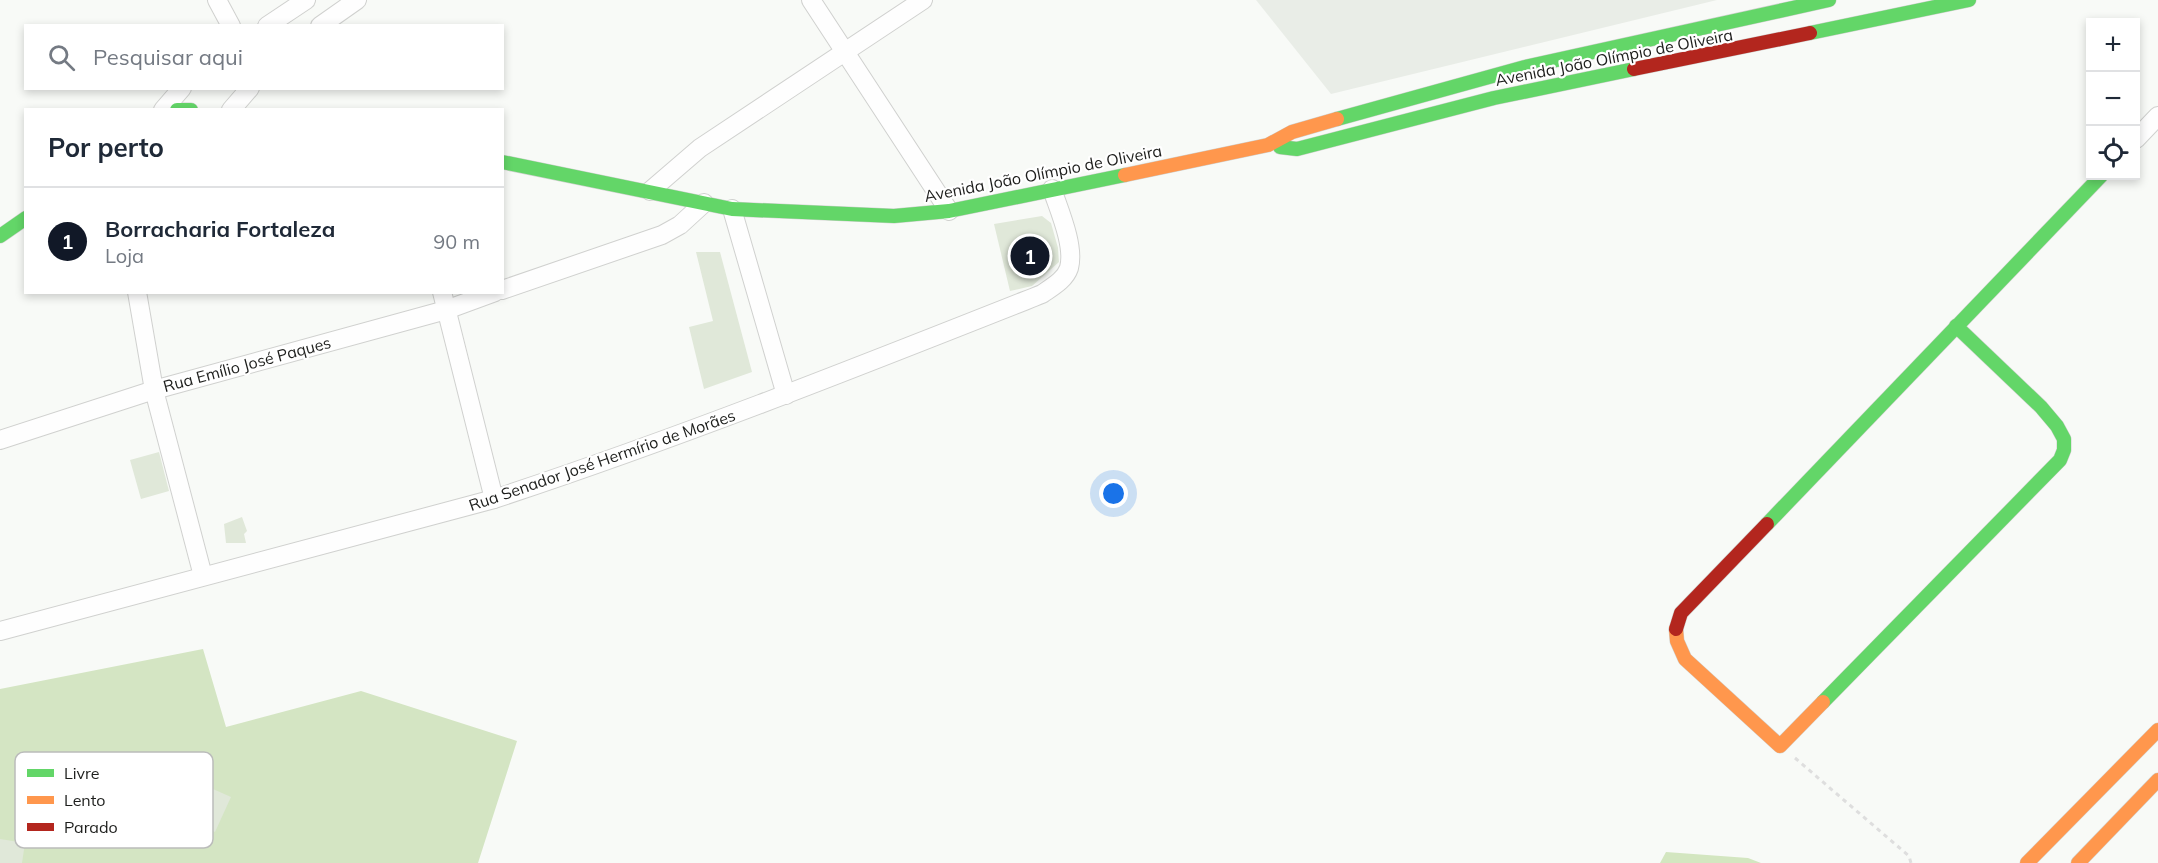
<!DOCTYPE html>
<html lang="pt">
<meta charset="utf-8">
<style>
body{margin:0;font-family:Mulish,sans-serif;background:#f6f6f7;color:#1f2937}
.controls{position:absolute;right:18px;top:18px;display:grid;overflow:hidden;border-radius:0px;box-shadow:0 3px 9px #0003}
.controls button{width:54px;height:54px;display:grid;place-items:center;padding:0;border:0;border-bottom:2px solid #e0e1e3;background:#fff;color:#1f2937;font:30px sans-serif}
.you{position:absolute;left:1114px;top:494px;width:21px;height:21px;margin:-15px;border:4px solid #fff;border-radius:50%;background:#1a73e8;box-shadow:0 0 0 9px #1a73e833}
.badge{display:grid;place-items:center;width:39px;height:39px;border-radius:50%;background:#111827;color:#fff;font-size:20px;font-weight:700}
.pin{position:absolute;translate:-50% -50%;border:3px solid #fff;box-shadow:0 2px 6px #0006}
.list{margin:0;padding:0;list-style:none}
h2{display:flex;justify-content:space-between;align-items:center;height:78px;margin:0;padding:0 24px;font-size:26px}
h2 small{font-size:20px;font-weight:400;color:#747a83}
.list li{display:grid;grid-template-columns:39px 1fr auto;gap:18px;align-items:center;box-sizing:border-box;height:108px;padding:0 24px;border-top:2px solid #e0e1e3}
.list b{display:block;font-size:22px;white-space:nowrap}
.list p{margin:0;font-size:20px;white-space:nowrap;color:#747a83}
.list em{font-size:20px;font-style:normal;color:#747a83}
.icon{flex:none;width:33px;height:33px;fill:none;stroke:currentColor;stroke-width:2;stroke-linecap:round;stroke-linejoin:round}
.map{position:relative;flex:none;width:2158px;height:863px;overflow:hidden}
.search{position:absolute;background:#fff;box-shadow:0 3px 9px #0003;left:24px;top:24px;width:480px;height:66px;display:flex;align-items:center;gap:15px;box-sizing:border-box;padding:0 21px;border-radius:0px;color:#747a83;font-size:22px}
.panel{position:absolute;background:#fff;box-shadow:0 3px 9px #0003;left:24px;top:108px;width:480px;height:186px;border-radius:0px}
.map>svg:first-child{display:block}
.built{fill:#e9ede7}
.green{fill:#d4e5c3}
.forest{fill:#d3e6c0}
.building{fill:#e0e8d9}
.lines{fill:none;stroke-linecap:round;stroke-linejoin:round}
.street-casing{stroke:#d0d1cf;stroke-width:20}
.fast-casing{stroke:#d0d1cf;stroke-width:15}
.slow-casing{stroke:#d0d1cf;stroke-width:15}
.jam-casing{stroke:#d0d1cf;stroke-width:15}
.path{stroke:#dedede;stroke-width:3;stroke-dasharray:4.5 4.5;stroke-linecap:butt}
.street{stroke:#fefefe;stroke-width:18}
.fast{stroke:#63d668;stroke-width:14}
.slow{stroke:#ff974d;stroke-width:14}
.jam{stroke:#b3261e;stroke-width:14}
.labels{text-anchor:middle;dominant-baseline:central;stroke-width:4.5;stroke-linejoin:round;paint-order:stroke}
.street-label{font-size:16px;fill:#1d1e1c;stroke:#fff}
.key{fill:#fff;stroke:#bbbcbb;stroke-width:1.5}
.key-label{font-size:16px;fill:#1d1e1c}
</style>
<div class="map">
<svg width="2158" height="863" viewBox="0 0 2158 863">
<rect width="100%" height="100%" fill="#f8faf7"/>
<polygon class="built" points="1256,0 1717,0 1331,94"/>
<polygon class="green" points="203,649 226,727 361,691 517,741 478,863 0,863 0,689"/>
<polygon class="forest" points="1666,852 1748,858 1761,863 1660,863"/>
<g class="building">
<polygon points="1042,216 1051,223 1058,248 1059,262 1032,286 1010,291 994,224"/>
<polygon points="696,252 720,252 752,372 704,389 689,327 713,321"/>
<polygon points="159,452 169,491 141,499 130,460"/>
<polygon points="242,517 247,531 244,534 246,543 226,543 224,524"/>
<polygon points="213,789 231,797 215,832 197,823"/>
<polygon points="0,839 25,843 22,863 0,863"/>
</g>
<g class="lines">
<g class="street-casing">
<g id="street">
<polyline points="217,0 231,26"/>
<polyline points="811,0 949,211"/>
<polyline points="267,26 306,0"/>
<polyline points="320,26 357,0"/>
<polyline points="163,110 182,88"/>
<polyline points="231,110 250,88"/>
<polyline points="2136,139 2158,116"/>
<polyline points="650,191 700,148 923,0"/>
<polyline points="732,209 786,395"/>
<polyline points="502,290 662,235 680,225 704,203"/>
<polyline points="137,292 154,390 203,576"/>
<polyline points="442,292 494,499"/>
<polyline points="0,440 154,390 446,310 495,292"/>
<path d="M0,631L494,499C679,438 860,366 1042,294C1052,287 1065,280 1069,268C1075,246 1059,210 1052,189"/>
</g>
</g>
<g class="fast-casing">
<g id="fast">
<polyline points="1810,33 1969,0"/>
<polyline points="177,110 191,110"/>
<polyline points="1337,119 1525,67 1829,0"/>
<polyline points="1280,147 1297,149 1494,98 1634,69"/>
<polyline points="502,162 732,209 894,216 949,211 1125,175"/>
<polyline points="0,236 26,218"/>
<polyline points="1767,524 2101,176"/>
<polyline points="1823,702 2060,460 2064,450 2064,439 2057,426 2041,407 1956,326"/>
</g>
</g>
<g class="slow-casing">
<g id="slow">
<polyline points="1125,175 1268,145 1292,132 1337,119"/>
<polyline points="1676,629 1677,641 1685,659 1780,746 1823,702"/>
<polyline points="2027,863 2158,730"/>
<polyline points="2078,863 2158,780"/>
</g>
</g>
<g class="jam-casing">
<g id="jam">
<polyline points="1634,69 1810,33"/>
<polyline points="1676,629 1681,613 1767,524"/>
</g>
</g>
<polyline class="path" points="1795,758 1909,856 1911,863"/>
<use href="#street" class="street"/>
<use href="#fast" class="fast"/>
<use href="#slow" class="slow"/>
<use href="#jam" class="jam"/>
</g>
<g class="labels">
<g class="street-label">
<text transform="translate(1614 57) rotate(-11)">Avenida João Olímpio de Oliveira</text>
<text transform="translate(1043 173) rotate(-11)">Avenida João Olímpio de Oliveira</text>
<text transform="translate(247 364) rotate(-15)">Rua Emílio José Paques</text>
<text transform="translate(602 460) rotate(-19)">Rua Senador José Hermírio de Morães</text>
</g>
</g>
<rect x="15" y="752" width="198" height="96" rx="9" class="key"/>
<rect x="27" y="769" width="27" height="8" fill="#63d668"/>
<rect x="27" y="796" width="27" height="8" fill="#ff974d"/>
<rect x="27" y="823" width="27" height="8" fill="#b3261e"/>
<g class="key-label">
<text x="64" y="779">Livre</text>
<text x="64" y="806">Lento</text>
<text x="64" y="833">Parado</text>
</g>
</svg>
<div class="controls">
<button>+</button>
<button>−</button>
<button><svg class="icon" aria-label="locate" viewBox="0 0 24 24"><circle cx="12" cy="12" r="6"/><path d="M12 2v4M12 18v4M2 12h4M18 12h4"/></svg></button>
</div>
<div class="you"></div>
<div class="pin badge" style="left:1030px;top:256px">1</div>
<div class="search"><svg class="icon" aria-label="search" viewBox="0 0 24 24"><circle cx="10" cy="10" r="6"/><path d="M15 15l6 6"/></svg>Pesquisar aqui</div>
<section class="panel">
<h2>Por perto<small></small></h2>
<ul class="list">
<li><span class="badge">1</span><div><b>Borracharia Fortaleza</b><p>Loja</p></div><em>90 m</em></li>
</ul>
</section>
</div>
